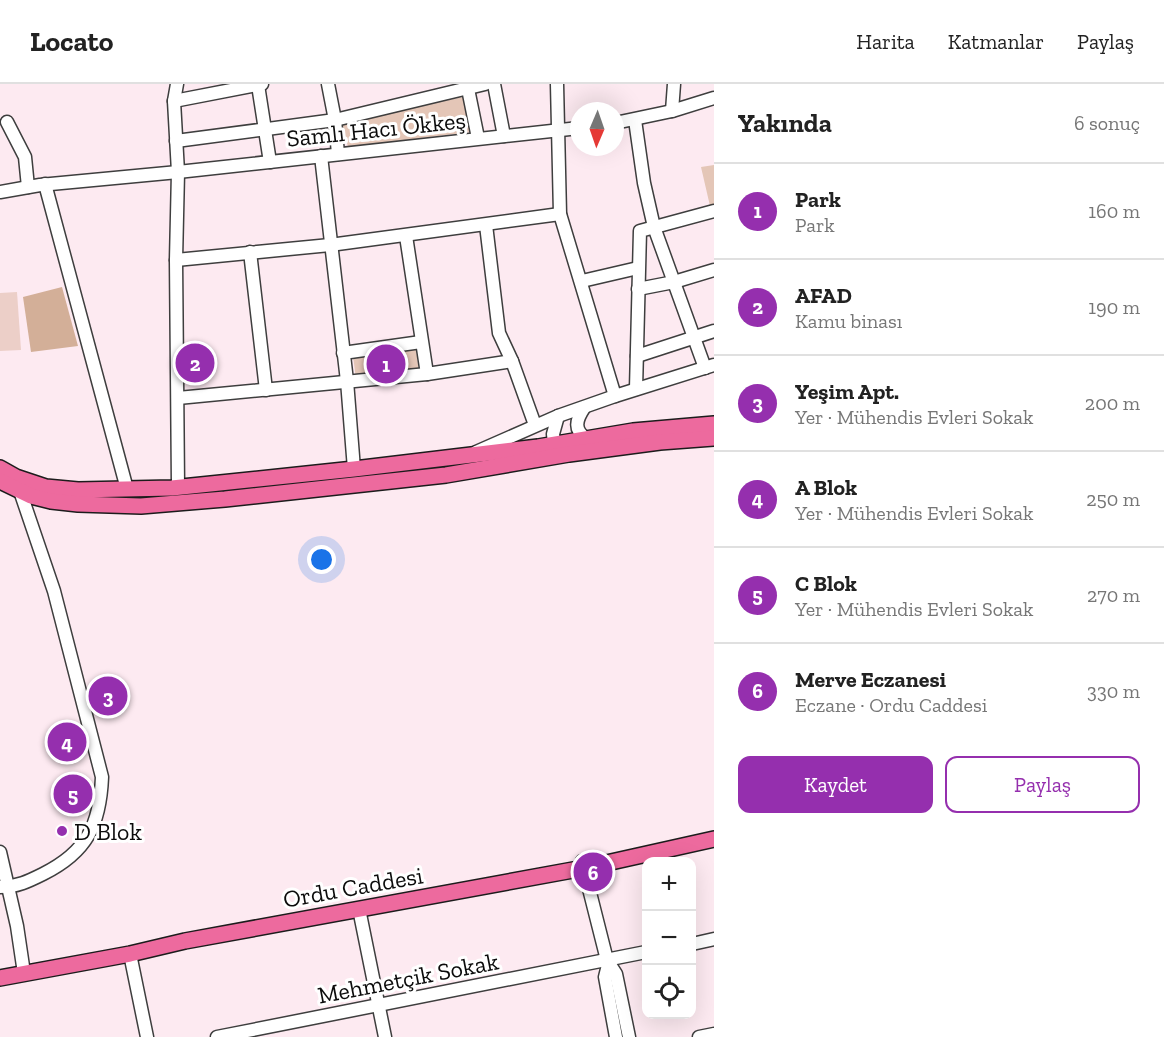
<!DOCTYPE html>
<html lang="tr">
<meta charset="utf-8">
<style>
body{margin:0;font-family:"Zilla Slab",serif;background:#f6f6f6;color:#222}
.controls{position:absolute;right:18px;bottom:18px;display:grid;overflow:hidden;border-radius:12px;box-shadow:0 6px 24px #0002}
.controls button{width:54px;height:54px;display:grid;place-items:center;padding:0;border:0;border-bottom:2px solid #e0e0e0;background:#fff;color:#222;font:30px sans-serif}
.compass{position:absolute;left:570px;top:18px;width:54px;height:54px;border-radius:50%;background:#fff;box-shadow:0 6px 24px #0002;rotate:182deg}
.you{position:absolute;left:322px;top:476px;width:21px;height:21px;margin:-15px;border:4px solid #fff;border-radius:50%;background:#1a73e8;box-shadow:0 0 0 9px #1a73e833}
.badge{display:grid;place-items:center;width:39px;height:39px;border-radius:50%;background:#952fae;color:#fff;font-size:20px;font-weight:700}
.pin{position:absolute;translate:-50% -50%;border:3px solid #fff;box-shadow:0 2px 6px #0006}
.list{margin:0;padding:0;list-style:none}
h2{display:flex;justify-content:space-between;align-items:center;height:78px;margin:0;padding:0 24px;font-size:26px}
h2 small{font-size:20px;font-weight:400;color:#767676}
.list li{display:grid;grid-template-columns:39px 1fr auto;gap:18px;align-items:center;box-sizing:border-box;height:96px;padding:0 24px;border-top:2px solid #e0e0e0}
.list b{display:block;font-size:22px;white-space:nowrap}
.list p{margin:0;font-size:20px;white-space:nowrap;color:#767676}
.list em{font-size:20px;font-style:normal;color:#767676}
.actions{display:flex;gap:12px;padding:18px 24px}
.actions a{flex:1;padding:14px 0;border:2px solid #952fae;border-radius:12px;text-align:center;font-size:21px;color:#952fae}
.actions .main{background:#952fae;color:#fff}
.icon{flex:none;width:33px;height:33px;fill:none;stroke:currentColor;stroke-width:2;stroke-linecap:round;stroke-linejoin:round}
.map{position:relative;flex:none;width:714px;height:953px;overflow:hidden}
header{display:flex;align-items:center;gap:36px;box-sizing:border-box;height:84px;padding:0 30px;background:#fff;border-bottom:2px solid #e0e0e0}
header strong{font-size:28px}
nav{display:flex;gap:33px;margin-inline-start:auto;font-size:21px}
main{display:flex}
aside{flex:1;background:#fff}
.map>svg:first-child{display:block}
.green{fill:#e4c6b7}
.forest{fill:#d3af98}
.pitch{fill:#eccfc8}
.lines{fill:none;stroke-linecap:round;stroke-linejoin:round}
.minor-casing{stroke:#3e3e3e;stroke-width:15}
.major-casing{stroke:#1c1c1c;stroke-width:18}
.minor{stroke:#fff;stroke-width:12}
.major{stroke:#ed6a9e;stroke-width:15}
.poi-dot{fill:#952fae;stroke:#fff;stroke-width:2}
.labels{text-anchor:middle;dominant-baseline:central;stroke-width:6;stroke-linejoin:round;paint-order:stroke}
.street-label{font-size:24px;fill:#0b0b0b;stroke:#fff}
.poi-label{font-size:24px;fill:#0b0b0b;stroke:#fff;text-anchor:start}
</style>
<header>
<strong>Locato</strong>
<nav><a>Harita</a><a>Katmanlar</a><a>Paylaş</a></nav>
</header>
<main>
<div class="map">
<svg width="714" height="953" viewBox="0 0 714 953">
<rect width="100%" height="100%" fill="#fdeaf1"/>
<g class="green">
<polygon points="463,13 471,48 348,63 342,39"/>
<polygon points="714,81 714,121 710,122 701,83"/>
<polygon points="416,265 419,288 356,295 353,272"/>
</g>
<polygon class="forest" points="62,203 78,262 31,268 23,213"/>
<polygon class="pitch" points="17,208 21,266 0,267 0,209"/>
<g class="lines">
<g class="minor-casing">
<g id="minor">
<polyline points="177,0 174,17 178,88 176,176 178,403"/>
<polyline points="328,0 335,36 338,70"/>
<polyline points="467,0 478,54"/>
<polyline points="494,0 504,52"/>
<polyline points="557,0 560,130 615,312"/>
<polyline points="258,1 270,78"/>
<polyline points="174,17 262,0"/>
<polyline points="672,27 674,0"/>
<polyline points="635,36 644,99 654,143 705,284"/>
<polyline points="7,38 25,73 28,103"/>
<polyline points="615,39 672,27 714,14"/>
<polyline points="176,57 335,36 485,0"/>
<polyline points="321,72 347,297 354,385"/>
<polyline points="45,100 127,405"/>
<polyline points="0,108 40,101 178,88 579,44"/>
<polyline points="486,141 499,249 512,277 535,341"/>
<polyline points="406,152 427,290"/>
<polyline points="250,168 266,306"/>
<polyline points="176,176 330,161 560,130"/>
<polyline points="582,197 638,184"/>
<polyline points="638,205 674,198 714,186"/>
<polyline points="343,269 421,258"/>
<polyline points="637,272 714,247"/>
<polyline points="636,305 640,147 714,127"/>
<polyline points="178,314 427,290 512,277"/>
<path d="M584,324C576,336 573,346 587,355"/>
<polyline points="476,368 558,332 615,312 714,281"/>
<polyline points="555,369 553,350 558,332"/>
<polyline points="0,768 17,842 24,889"/>
<polyline points="582,777 607,876 616,890 629,953"/>
<path d="M0,803C17,803 29,797 43,790C87,768 100,741 102,693L54,507L20,407"/>
<polyline points="359,825 385,953"/>
<polyline points="692,860 714,855"/>
<polyline points="130,870 147,953"/>
<polyline points="608,881 605,893 616,953"/>
<polyline points="217,953 646,868"/>
<polyline points="699,953 714,950"/>
</g>
</g>
<g class="major-casing">
<g id="major">
<polyline points="0,384 16,393 46,403 78,406 172,404 354,385 538,363 633,347 714,340"/>
<polyline points="0,397 31,412 51,417 78,420 141,422 225,415 446,391 569,370 660,358 714,354"/>
<polyline points="0,894 130,870 185,857 584,784 714,755"/>
</g>
</g>
<use href="#minor" class="minor"/>
<use href="#major" class="major"/>
</g>
<circle class="poi-dot" cx="62" cy="747" r="6"/>
<g class="labels">
<g class="street-label">
<text transform="translate(376 45) rotate(-6)">Samlı Hacı Ökkeş</text>
<text transform="translate(353 803) rotate(-10)">Ordu Caddesi</text>
<text transform="translate(408 894) rotate(-11)">Mehmetçik Sokak</text>
</g>
<g class="poi-label">
<text x="74" y="747">D Blok</text>
</g>
</g>
</svg>
<div class="controls">
<button>+</button>
<button>−</button>
<button><svg class="icon" aria-label="locate" viewBox="0 0 24 24"><circle cx="12" cy="12" r="6"/><path d="M12 2v4M12 18v4M2 12h4M18 12h4"/></svg></button>
</div>
<svg class="compass" viewBox="-18 -18 36 36"><path d="M0-13l5 13h-10z" fill="#e53935"/><path d="M0 13l5-13h-10z" fill="#767676"/></svg>
<div class="you"></div>
<div class="pin badge" style="left:386px;top:280px">1</div>
<div class="pin badge" style="left:195px;top:279px">2</div>
<div class="pin badge" style="left:108px;top:612px">3</div>
<div class="pin badge" style="left:67px;top:658px">4</div>
<div class="pin badge" style="left:73px;top:710px">5</div>
<div class="pin badge" style="left:593px;top:788px">6</div>
</div>
<aside>
<h2>Yakında<small>6 sonuç</small></h2>
<ul class="list">
<li><span class="badge">1</span><div><b>Park</b><p>Park</p></div><em>160 m</em></li>
<li><span class="badge">2</span><div><b>AFAD</b><p>Kamu binası</p></div><em>190 m</em></li>
<li><span class="badge">3</span><div><b>Yeşim Apt.</b><p>Yer · Mühendis Evleri Sokak</p></div><em>200 m</em></li>
<li><span class="badge">4</span><div><b>A Blok</b><p>Yer · Mühendis Evleri Sokak</p></div><em>250 m</em></li>
<li><span class="badge">5</span><div><b>C Blok</b><p>Yer · Mühendis Evleri Sokak</p></div><em>270 m</em></li>
<li><span class="badge">6</span><div><b>Merve Eczanesi</b><p>Eczane · Ordu Caddesi</p></div><em>330 m</em></li>
</ul>
<div class="actions"><a class="main">Kaydet</a><a>Paylaş</a></div>
</aside>
</main>
